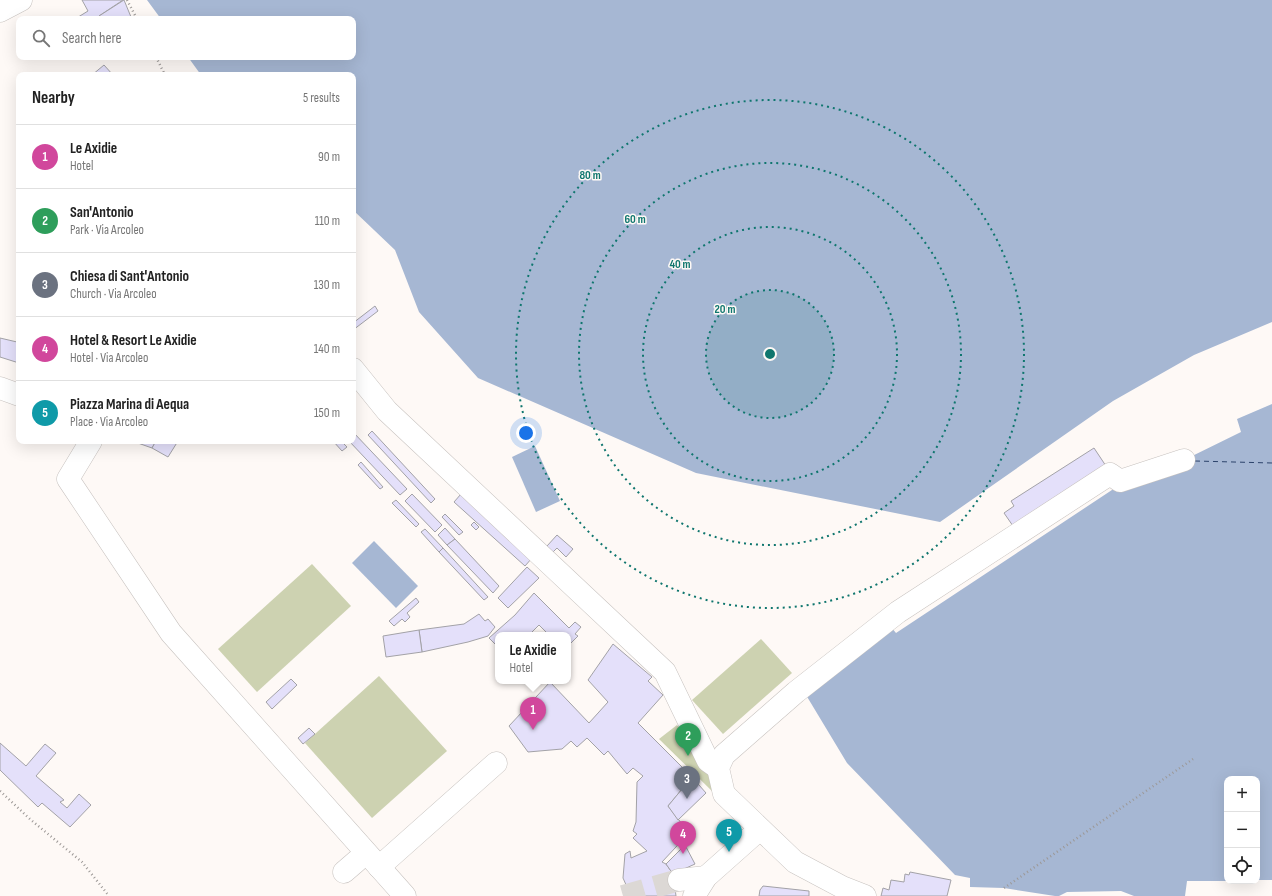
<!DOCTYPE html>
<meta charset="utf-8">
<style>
body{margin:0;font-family:"Sofia Sans Condensed",sans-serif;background:#f2f2f2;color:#222}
.controls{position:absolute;right:12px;bottom:12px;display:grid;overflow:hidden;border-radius:8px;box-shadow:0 4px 16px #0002}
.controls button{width:36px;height:36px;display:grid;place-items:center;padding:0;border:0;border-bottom:1px solid #e0e0e0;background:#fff;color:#222;font:20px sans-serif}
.you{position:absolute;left:526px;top:433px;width:14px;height:14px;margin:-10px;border:3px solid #fff;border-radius:50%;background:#1a73e8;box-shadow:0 0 0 6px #1a73e833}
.badge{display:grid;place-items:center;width:26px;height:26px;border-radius:50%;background:#db2777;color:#fff;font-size:13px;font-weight:700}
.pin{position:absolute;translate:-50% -33px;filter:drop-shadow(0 1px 2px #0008)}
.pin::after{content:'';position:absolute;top:21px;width:14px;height:12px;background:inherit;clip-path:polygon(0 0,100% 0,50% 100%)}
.popup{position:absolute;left:495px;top:632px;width:76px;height:52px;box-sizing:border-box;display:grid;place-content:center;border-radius:8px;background:#fff;filter:drop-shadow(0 1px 3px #0005);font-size:13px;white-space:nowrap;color:#767676}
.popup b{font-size:15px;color:#222}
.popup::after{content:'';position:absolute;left:50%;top:100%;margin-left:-8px;border:8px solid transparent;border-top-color:#fff}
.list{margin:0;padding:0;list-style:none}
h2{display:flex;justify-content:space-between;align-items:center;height:52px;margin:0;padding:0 16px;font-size:17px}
h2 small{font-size:13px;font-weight:400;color:#767676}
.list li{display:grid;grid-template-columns:26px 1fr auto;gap:12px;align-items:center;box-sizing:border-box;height:64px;padding:0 16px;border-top:1px solid #e0e0e0}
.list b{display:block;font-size:15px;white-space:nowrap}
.list p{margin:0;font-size:13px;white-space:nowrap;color:#767676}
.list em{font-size:13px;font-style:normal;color:#767676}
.icon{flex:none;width:22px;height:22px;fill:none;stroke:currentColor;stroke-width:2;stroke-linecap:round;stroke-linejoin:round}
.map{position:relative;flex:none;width:1272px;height:896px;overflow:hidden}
.search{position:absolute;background:#fff;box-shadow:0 4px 16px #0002;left:16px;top:16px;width:340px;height:44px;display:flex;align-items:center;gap:10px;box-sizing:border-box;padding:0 14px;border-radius:8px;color:#767676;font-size:15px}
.panel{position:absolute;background:#fff;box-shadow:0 4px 16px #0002;left:16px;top:72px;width:340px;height:372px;border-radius:8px}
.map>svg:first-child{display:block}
.green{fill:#cdd2b1}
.water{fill:#a6b7d3}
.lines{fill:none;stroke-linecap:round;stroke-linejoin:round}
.ferry{stroke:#2c436b;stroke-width:1;stroke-dasharray:5 4;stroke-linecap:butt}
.building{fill:#e4e0fa;stroke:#a3a2a7}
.minor-tunnel{stroke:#dcd8d5;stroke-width:22;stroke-dasharray:22 11;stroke-linecap:butt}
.minor-casing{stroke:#c7c2bf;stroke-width:23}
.path{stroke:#9c9896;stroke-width:2.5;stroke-dasharray:1 3;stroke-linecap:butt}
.minor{stroke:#fff;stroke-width:22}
.ring{fill:none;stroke:#0f766e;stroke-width:2;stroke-dasharray:2 4}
.centre{fill:#0f766e;stroke:#fef9f6;stroke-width:2}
.ring-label{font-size:12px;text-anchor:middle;font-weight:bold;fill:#0f766e;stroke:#fef9f6;stroke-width:3;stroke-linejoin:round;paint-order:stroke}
</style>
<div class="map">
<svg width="1272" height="896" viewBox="0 0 1272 896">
<rect width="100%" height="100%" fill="#fef9f6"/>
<g class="green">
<polygon points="312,564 351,606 257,692 218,649"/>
<polygon points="761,639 792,673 723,734 692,700"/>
<polygon points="379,676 447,751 372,818 305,743"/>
<polygon points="677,725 713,773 716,795 659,739"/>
</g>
<g class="water">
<polygon points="147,0 1272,0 1272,322 1194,355 1113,401 940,522 696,473 478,378 419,312 395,250 353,210 353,75 201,75 188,57 353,57 353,19 161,19"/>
<polygon points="1272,404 1272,880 1257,880 1257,779 1227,779 1227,881 1187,881 1185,896 1134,896 1121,891 1067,892 1059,896 1055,896 1004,888 970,887 970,878 955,875 847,763 803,690 891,627 896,633 1118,486 1184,460 1241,432 1237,419"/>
<polygon points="535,446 560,501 536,512 512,457"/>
<polygon points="374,541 418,586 396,608 352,563"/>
</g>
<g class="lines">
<polyline class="ferry" points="1195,461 1272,463"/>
</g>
<g class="building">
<polygon points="82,0 123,0 99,16 101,19 75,19 88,11"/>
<polygon points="124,0 131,17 129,19 101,19 99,16"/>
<polygon points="104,65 113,75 92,75"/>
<polygon points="375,306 378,311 353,330 353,323"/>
<polygon points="19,335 19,363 0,357 0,338 17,342"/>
<polygon points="372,431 435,499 431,503 368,435"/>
<polygon points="353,432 407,489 400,495 349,441 353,441"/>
<polygon points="135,441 156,441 152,448 135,442"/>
<polygon points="156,441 178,441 168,457 152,448"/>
<polygon points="333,441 341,441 347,447 342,451"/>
<polygon points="1094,448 1106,466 1013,526 1004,513 1014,506 1011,501"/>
<polygon points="361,462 383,487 380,489 358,465"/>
<polygon points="412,494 442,525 435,532 405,501"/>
<polygon points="461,494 532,558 525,566 454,502"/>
<polygon points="396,500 419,524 416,527 392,503"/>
<polygon points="445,514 463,532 459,535 442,517"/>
<polygon points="474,522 479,527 476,530 471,525"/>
<polygon points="445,528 455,539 447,545 438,535"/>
<polygon points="425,529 443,548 439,552 421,532"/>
<polygon points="557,535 573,549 566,557 557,548 553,552 547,546"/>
<polygon points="455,539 499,586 493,593 447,545"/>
<polygon points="443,548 488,597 484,600 439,552"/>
<polygon points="527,567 539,578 508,608 498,598"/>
<polygon points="534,593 569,628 575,622 581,627 575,634 578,636 568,646 568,635 549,635 539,625 532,632 535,635 498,635 498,647 489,638 515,615"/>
<polygon points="416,598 419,602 407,613 410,617 405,622 402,619 394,626 389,621"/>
<polygon points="479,614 485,621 488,619 495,627 488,636 468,642 422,652 419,630 464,624"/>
<polygon points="419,630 422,652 386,657 383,636"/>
<polygon points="613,644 652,677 648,681 663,695 638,723 692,777 668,806 689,833 662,862 666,864 673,874 676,896 631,896 623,878 625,854 630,851 631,858 647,851 633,838 637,834 633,831 636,822 637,782 643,776 633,768 627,774 608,751 604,755 587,738 577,747 571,741 562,749 528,752 509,726 550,682 589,723 608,702 588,680"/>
<polygon points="291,679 297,685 272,709 266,702"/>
<polygon points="309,728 315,734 303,744 298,738"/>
<polygon points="0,743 26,766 45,744 56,753 36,776 64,800 60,802 67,808 79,794 91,805 70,827 42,803 38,807 0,770"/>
<polygon points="692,777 706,793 678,820 668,806"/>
<polygon points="685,845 695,864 673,874 666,864"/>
<polygon points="910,872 951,880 947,896 881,896 883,888 889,890 891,880 904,882 905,874 909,875"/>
<polygon points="763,886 809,891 809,896 759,896 760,890"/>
</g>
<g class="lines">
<polyline class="minor-tunnel" points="623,896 679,880"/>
<g class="minor-casing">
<g id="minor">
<polyline points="0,11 21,0"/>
<polyline points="353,369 387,411 665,672 708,761 718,768"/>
<polyline points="0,388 19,395"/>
<polyline points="91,441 68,479 171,633 405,896"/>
<polyline points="379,867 496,763"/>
<polyline points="344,872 366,853"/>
<polyline points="679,880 706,877"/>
<polyline points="694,896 706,877 760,829"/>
<polyline points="865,896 842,887 795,862 724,794 718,768 724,755 796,692 898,612 1110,474 1120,481 1184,460"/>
</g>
</g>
<g class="path">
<polyline points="127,0 137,19"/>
<polyline points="156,57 165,75"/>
<polyline points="0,791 31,820 82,862 109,896"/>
<polyline points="1004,888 1193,759"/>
</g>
<use href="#minor" class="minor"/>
</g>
<circle cx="770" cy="354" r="64" fill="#0f766e" fill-opacity=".12"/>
<g class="ring">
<circle cx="770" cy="354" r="64"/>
<circle cx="770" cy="354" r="127"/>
<circle cx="770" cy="354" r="191"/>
<circle cx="770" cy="354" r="254"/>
</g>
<circle cx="770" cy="354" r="6" class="centre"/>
<g class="ring-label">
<text x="590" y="179">80 m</text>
<text x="635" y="223">60 m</text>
<text x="680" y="268">40 m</text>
<text x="725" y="313">20 m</text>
</g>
</svg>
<div class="controls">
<button>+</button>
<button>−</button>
<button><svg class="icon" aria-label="locate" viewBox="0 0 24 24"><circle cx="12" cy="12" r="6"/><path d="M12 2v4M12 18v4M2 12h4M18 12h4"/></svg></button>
</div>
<div class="you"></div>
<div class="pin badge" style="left:533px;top:730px;background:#d1479c">1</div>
<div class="popup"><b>Le Axidie</b>Hotel</div>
<div class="pin badge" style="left:688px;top:756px;background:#2e9e5b">2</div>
<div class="pin badge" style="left:687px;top:799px;background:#6b7280">3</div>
<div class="pin badge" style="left:683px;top:854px;background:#d1479c">4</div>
<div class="pin badge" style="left:729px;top:852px;background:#0f9aa8">5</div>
<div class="search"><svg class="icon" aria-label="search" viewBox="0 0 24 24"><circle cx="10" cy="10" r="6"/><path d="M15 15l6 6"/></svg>Search here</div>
<section class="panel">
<h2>Nearby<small>5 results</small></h2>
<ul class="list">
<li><span class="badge" style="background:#d1479c">1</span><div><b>Le Axidie</b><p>Hotel</p></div><em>90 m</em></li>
<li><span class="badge" style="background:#2e9e5b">2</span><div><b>San'Antonio</b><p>Park · Via Arcoleo</p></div><em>110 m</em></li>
<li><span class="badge" style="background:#6b7280">3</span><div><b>Chiesa di Sant'Antonio</b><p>Church · Via Arcoleo</p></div><em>130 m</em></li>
<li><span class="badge" style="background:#d1479c">4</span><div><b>Hotel &amp; Resort Le Axidie</b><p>Hotel · Via Arcoleo</p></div><em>140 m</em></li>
<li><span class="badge" style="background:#0f9aa8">5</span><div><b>Piazza Marina di Aequa</b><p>Place · Via Arcoleo</p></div><em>150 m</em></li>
</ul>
</section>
</div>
